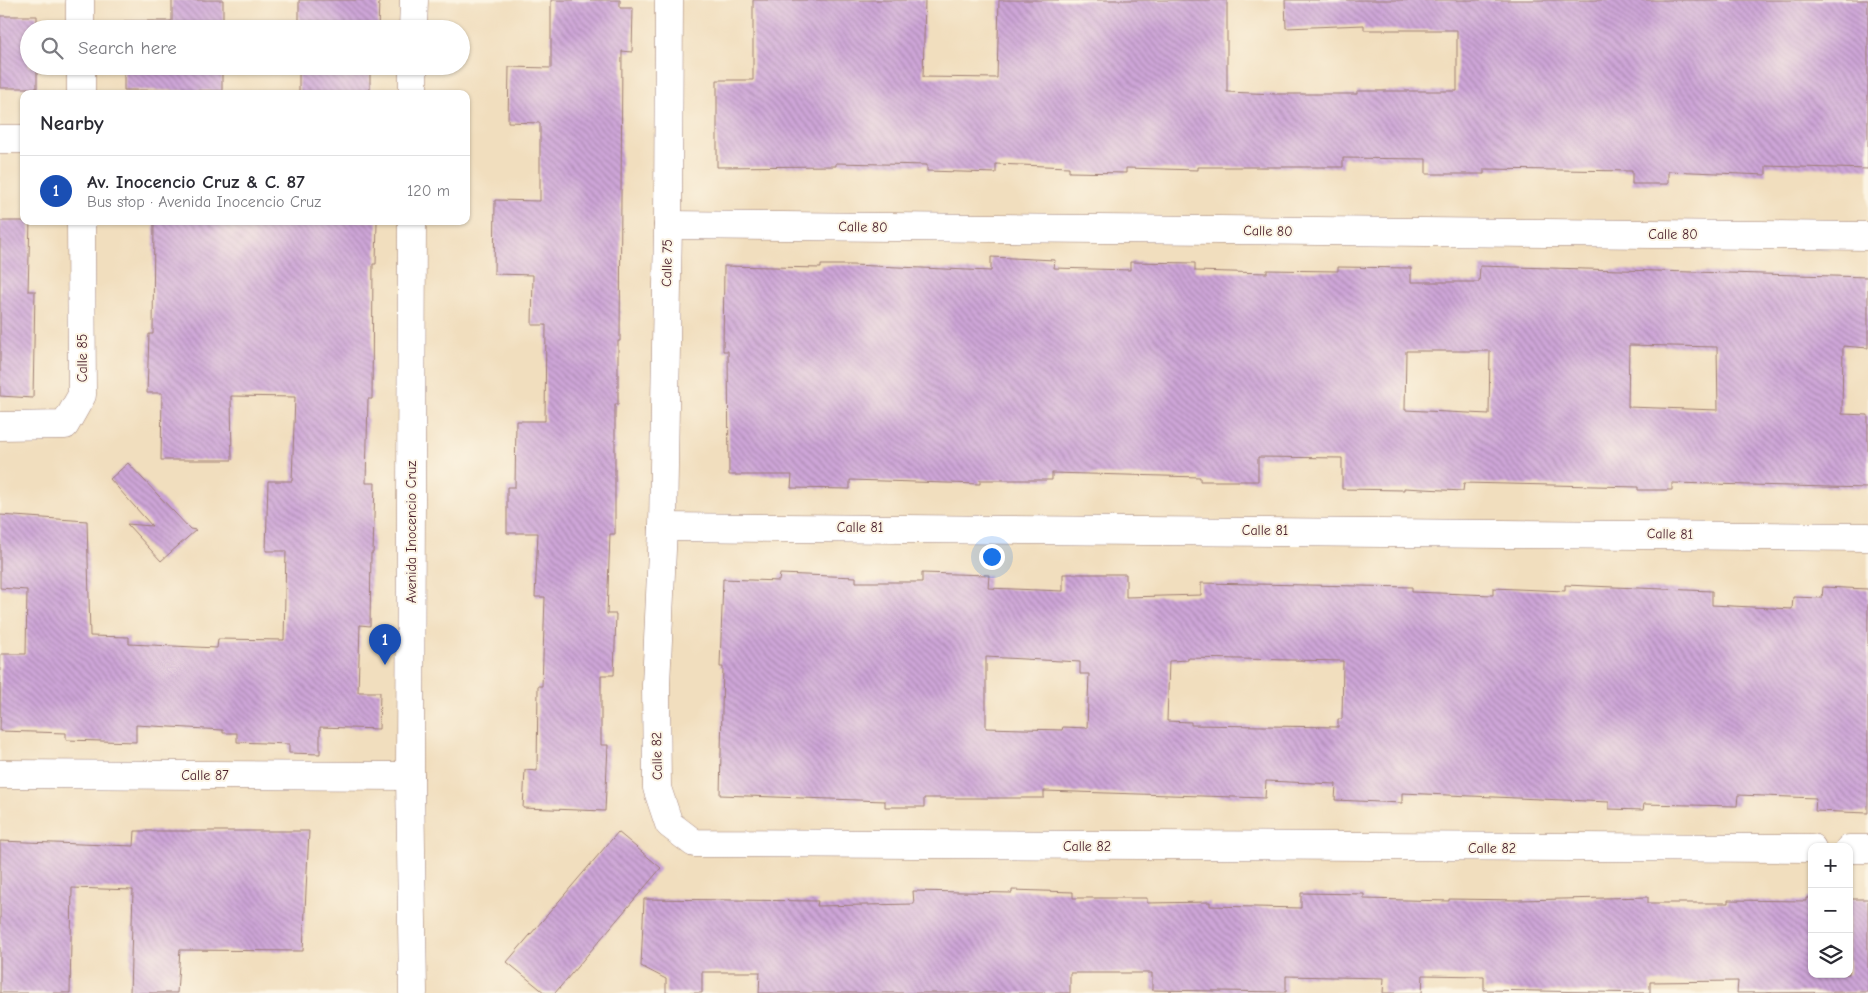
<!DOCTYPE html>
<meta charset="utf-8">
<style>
body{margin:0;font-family:"Comic Neue",sans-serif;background:#f2f2f3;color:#2b2b33}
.controls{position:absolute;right:15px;bottom:15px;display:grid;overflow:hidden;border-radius:10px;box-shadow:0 1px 4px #0004}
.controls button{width:45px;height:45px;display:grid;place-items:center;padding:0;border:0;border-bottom:1px solid #e1e1e2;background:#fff;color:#2b2b33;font:25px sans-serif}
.you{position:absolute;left:991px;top:556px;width:18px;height:18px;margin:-12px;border:4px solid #fff;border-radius:50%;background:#1a73e8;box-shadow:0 0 0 8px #1a73e833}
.badge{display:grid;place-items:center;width:32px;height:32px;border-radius:50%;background:#7c3aed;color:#fff;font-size:16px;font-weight:700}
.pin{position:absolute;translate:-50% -41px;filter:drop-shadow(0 1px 2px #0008)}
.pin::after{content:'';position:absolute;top:26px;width:18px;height:15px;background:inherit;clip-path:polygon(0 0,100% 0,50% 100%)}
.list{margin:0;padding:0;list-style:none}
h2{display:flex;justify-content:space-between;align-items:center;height:65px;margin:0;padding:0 20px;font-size:21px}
h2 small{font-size:16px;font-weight:400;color:#7c7c81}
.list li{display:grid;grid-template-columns:32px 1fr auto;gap:15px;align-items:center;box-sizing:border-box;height:70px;padding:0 20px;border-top:1px solid #e1e1e2}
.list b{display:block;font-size:19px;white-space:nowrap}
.list p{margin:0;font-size:16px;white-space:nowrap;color:#7c7c81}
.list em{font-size:16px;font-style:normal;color:#7c7c81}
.icon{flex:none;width:28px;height:28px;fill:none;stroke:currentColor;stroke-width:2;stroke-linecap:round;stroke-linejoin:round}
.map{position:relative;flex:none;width:1868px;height:993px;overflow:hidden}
.search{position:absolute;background:#fff;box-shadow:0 1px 4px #0004;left:20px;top:20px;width:450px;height:55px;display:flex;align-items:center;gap:12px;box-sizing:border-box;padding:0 18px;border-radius:28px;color:#7c7c81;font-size:19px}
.panel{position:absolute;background:#fff;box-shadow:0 1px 4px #0004;left:20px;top:90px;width:450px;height:135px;border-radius:10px}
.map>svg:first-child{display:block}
.building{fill:url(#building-back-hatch);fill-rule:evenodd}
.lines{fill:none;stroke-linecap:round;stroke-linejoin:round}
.minor-casing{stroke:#9e7e74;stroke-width:29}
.minor{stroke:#fff;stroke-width:28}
.labels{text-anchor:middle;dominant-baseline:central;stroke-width:4;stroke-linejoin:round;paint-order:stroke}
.street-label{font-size:14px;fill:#4a1f2b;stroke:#fcf5e5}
</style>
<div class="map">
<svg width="1868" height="993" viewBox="0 0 1868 993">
<defs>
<pattern id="building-back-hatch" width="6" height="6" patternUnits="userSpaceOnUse" patternTransform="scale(1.25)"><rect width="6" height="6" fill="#cea6d8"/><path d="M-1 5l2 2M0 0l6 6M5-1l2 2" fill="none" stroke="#a987af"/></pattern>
</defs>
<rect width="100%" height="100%" fill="#fcf5e5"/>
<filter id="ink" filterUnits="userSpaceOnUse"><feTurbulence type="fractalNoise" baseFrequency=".02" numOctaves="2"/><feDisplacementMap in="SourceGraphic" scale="10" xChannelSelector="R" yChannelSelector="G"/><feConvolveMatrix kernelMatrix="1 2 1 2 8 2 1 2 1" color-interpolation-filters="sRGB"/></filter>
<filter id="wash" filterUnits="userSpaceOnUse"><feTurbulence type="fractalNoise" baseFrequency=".0096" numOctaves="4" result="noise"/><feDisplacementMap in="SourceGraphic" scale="20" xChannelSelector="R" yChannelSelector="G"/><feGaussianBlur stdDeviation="1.12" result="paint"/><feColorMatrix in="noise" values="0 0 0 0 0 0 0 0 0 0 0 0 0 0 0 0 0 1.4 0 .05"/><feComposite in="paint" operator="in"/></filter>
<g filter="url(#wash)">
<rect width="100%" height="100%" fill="#f1debe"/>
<g id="blocks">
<g class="building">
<polygon points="172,0 223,0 223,29 124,29 124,21 172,21"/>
<polygon points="299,0 379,0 378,29 299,29"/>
<polygon points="551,0 620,0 620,8 633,8 632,52 622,51 620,341 618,341 618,404 615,404 615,534 610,534 607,614 616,614 614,675 601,675 601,745 608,745 605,811 523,808 525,770 537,771 538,686 542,686 545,597 535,597 538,533 507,533 507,487 515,487 516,421 545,421 546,325 532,325 533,275 494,274 495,200 540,201 540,123 508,122 509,67 551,68"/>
<polygon points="753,0 925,0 923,77 997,78 999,0 1227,0 1227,92 1276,94 1357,94 1357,91 1457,91 1457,30 1364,30 1364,25 1286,28 1285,0 1868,0 1868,169 1766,166 1766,175 1668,171 1668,184 1632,184 1632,171 1484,169 1484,174 1426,174 1426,159 1343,158 1343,167 1198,167 1198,170 1126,168 1126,173 1069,172 1069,167 996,164 996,173 927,171 927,165 836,163 836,166 717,167 717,80 753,80"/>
<polygon points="0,16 37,16 37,29 29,29 29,66 37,66 37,88 0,88"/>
<polygon points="124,66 222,66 222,91 124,90"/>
<rect x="299" y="66" width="71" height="28"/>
<polygon points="0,221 30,221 28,291 35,291 33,398 0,396"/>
<polygon points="154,221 377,221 376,264 373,264 372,399 368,399 366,483 375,483 373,553 371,553 370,626 360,625 358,692 380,692 379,729 320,727 320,754 289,753 289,744 237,742 237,733 223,733 223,730 136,725 136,742 66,740 66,733 0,731 1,654 26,654 27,590 0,588 0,515 87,521 90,636 129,637 129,644 217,648 218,639 284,640 286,551 266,551 268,481 292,481 295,397 231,396 232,460 161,460 162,393 147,393 149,334 153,334"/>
<path d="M991,257L1055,260L1054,268L1130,270V262L1195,263V271L1267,273V270L1338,271V267L1411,268V282H1479L1480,266L1868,277V348L1843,346L1842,414L1868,415V488L1672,483V490H1638V487L1464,483L1463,491L1404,488V490L1342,489V458L1258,457V481H1200V477L1052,473V480H980V484L850,480V489L791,488L792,475H729L728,351H723L724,266L821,268V265H852L991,271ZM1629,345L1717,347L1718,410L1628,407ZM1406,351H1490L1489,414L1405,410Z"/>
<polygon points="128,463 190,529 196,530 161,561 127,524 152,526 110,479"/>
<path d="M922,573L989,575L988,588L1063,591V574H1126V597L1201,595V583L1412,587V592L1493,595V588L1565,591V585L1712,591V605L1792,609L1793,597L1822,598L1823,587L1868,589V813L1815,811L1816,798L1738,795L1737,806L1644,804L1643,810L1609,809V802L1402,793V803L1335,800L1336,784L1266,781L1265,798L1044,791V798H924V807H885V801L720,795L723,667H720L723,579L779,581L780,574L856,577V582H922ZM986,657L1080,662V674H1089L1087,728L1063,727L1062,730L986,728ZM1188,658L1343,661L1342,719H1338V727L1191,725V722L1167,721L1169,661L1188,660Z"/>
<polygon points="135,831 309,831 303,951 180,950 177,993 130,993 133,890 72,888 70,993 0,993 0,841 134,846"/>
<polygon points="618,832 661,868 555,993 545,993 507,962"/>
<polygon points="1012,890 1073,892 1073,898 1147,898 1147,903 1210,902 1210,906 1301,908 1301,893 1364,894 1364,899 1449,901 1449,899 1519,900 1648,897 1648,903 1728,903 1728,900 1806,901 1806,898 1812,898 1812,974 1849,974 1849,899 1868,899 1868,992 1737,993 1738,981 1650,982 1650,993 1484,990 1484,976 1423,975 1422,993 1383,993 1384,978 1286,976 1286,992 1152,990 1152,973 1070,973 1070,993 759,993 760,972 702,972 702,993 666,993 666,979 641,966 644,899 818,901 817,906 914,904 913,891 1012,893"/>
</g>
</g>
</g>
<g filter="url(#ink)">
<use href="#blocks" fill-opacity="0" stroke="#9e7e74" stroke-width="1"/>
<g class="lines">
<g class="minor-casing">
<g id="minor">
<polyline points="80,0 80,29"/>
<polyline points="669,0 668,225 663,527 656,685 657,788 669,824 694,843 1812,848"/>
<polyline points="413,29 414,0"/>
<polyline points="81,66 81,94"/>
<polyline points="413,94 413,66"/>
<polyline points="0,139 24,139"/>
<polyline points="412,221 410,776 413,993"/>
<polyline points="668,225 1868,236"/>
<polyline points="0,426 65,425 82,395 81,221"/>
<polyline points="663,527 1868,537"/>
<polyline points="0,774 410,776"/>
<polyline points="1849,849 1868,849"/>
</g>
</g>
<use href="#minor" class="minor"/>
</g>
</g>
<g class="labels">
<g class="street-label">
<text transform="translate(863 227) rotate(1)">Calle 80</text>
<text transform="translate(1268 231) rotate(1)">Calle 80</text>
<text x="1673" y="234">Calle 80</text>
<text transform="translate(667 263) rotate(-89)">Calle 75</text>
<text transform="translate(82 358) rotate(-90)">Calle 85</text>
<text x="860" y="527">Calle 81</text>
<text x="1265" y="530">Calle 81</text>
<text transform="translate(411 532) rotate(-90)">Avenida Inocencio Cruz</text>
<text transform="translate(1670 534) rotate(1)">Calle 81</text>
<text transform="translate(657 756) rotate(-91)">Calle 82</text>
<text x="205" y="775">Calle 87</text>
<text x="1087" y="846">Calle 82</text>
<text x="1492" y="848">Calle 82</text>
</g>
</g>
</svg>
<div class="controls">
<button>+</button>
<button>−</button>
<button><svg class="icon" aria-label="layers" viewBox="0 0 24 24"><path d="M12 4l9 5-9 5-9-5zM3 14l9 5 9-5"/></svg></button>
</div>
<div class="you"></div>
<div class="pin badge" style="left:385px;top:665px;background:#1a4fb4">1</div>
<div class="search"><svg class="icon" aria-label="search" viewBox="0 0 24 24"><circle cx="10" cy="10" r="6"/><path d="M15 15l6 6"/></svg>Search here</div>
<section class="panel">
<h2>Nearby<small></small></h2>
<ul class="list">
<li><span class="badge" style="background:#1a4fb4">1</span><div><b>Av. Inocencio Cruz &amp; C. 87</b><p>Bus stop · Avenida Inocencio Cruz</p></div><em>120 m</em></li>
</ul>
</section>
</div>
